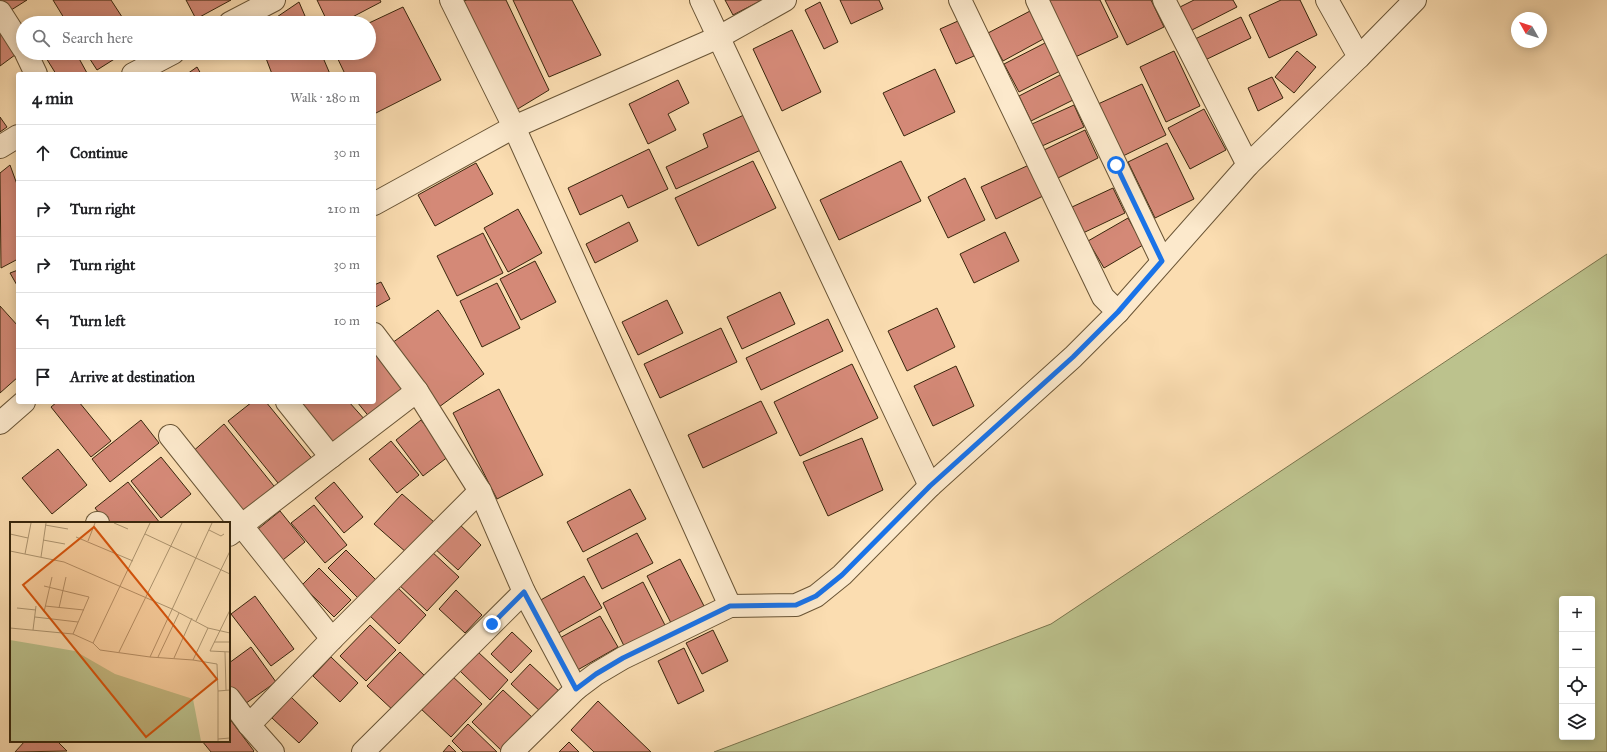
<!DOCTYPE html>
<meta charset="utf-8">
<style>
body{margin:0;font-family:"IM FELL Great Primer",serif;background:#f2f2f2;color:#202124}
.controls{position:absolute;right:12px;bottom:12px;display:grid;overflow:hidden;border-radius:4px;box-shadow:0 2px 10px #0003}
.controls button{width:36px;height:36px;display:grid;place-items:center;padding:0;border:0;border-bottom:1px solid #e0e0e0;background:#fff;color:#202124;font:20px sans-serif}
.compass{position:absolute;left:1511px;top:12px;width:36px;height:36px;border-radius:50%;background:#fff;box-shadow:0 2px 10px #0003;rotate:309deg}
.stop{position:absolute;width:12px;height:12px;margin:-9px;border:3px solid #1a73e8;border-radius:50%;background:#fff}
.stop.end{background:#1a73e8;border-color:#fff;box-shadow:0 1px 4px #0008}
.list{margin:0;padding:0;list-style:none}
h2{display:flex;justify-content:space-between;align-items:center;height:52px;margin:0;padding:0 16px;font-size:17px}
h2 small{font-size:13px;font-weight:400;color:#757577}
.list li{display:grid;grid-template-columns:26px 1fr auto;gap:12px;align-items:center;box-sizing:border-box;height:56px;padding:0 16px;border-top:1px solid #e0e0e0}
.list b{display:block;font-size:15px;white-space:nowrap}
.list em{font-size:13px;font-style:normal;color:#757577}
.icon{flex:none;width:22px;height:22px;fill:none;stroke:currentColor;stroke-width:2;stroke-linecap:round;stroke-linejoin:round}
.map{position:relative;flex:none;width:1607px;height:752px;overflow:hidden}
.search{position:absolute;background:#fff;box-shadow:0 2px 10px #0003;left:16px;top:16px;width:360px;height:44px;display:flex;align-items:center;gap:10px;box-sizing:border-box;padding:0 14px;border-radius:22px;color:#757577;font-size:15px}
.panel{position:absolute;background:#fff;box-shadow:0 2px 10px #0003;left:16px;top:72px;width:360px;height:332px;border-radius:4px}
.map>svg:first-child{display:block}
.green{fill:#bcc28d;stroke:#7a744c;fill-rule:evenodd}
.building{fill:#d48977;stroke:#38260c}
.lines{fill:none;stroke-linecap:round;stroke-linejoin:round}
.street-casing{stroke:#695435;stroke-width:24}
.street{stroke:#fce9cc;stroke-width:22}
.route{stroke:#1a73e8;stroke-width:5}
.inset-road{fill:none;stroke:#ad946f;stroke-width:1}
.view{fill:#d6540c;fill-opacity:0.15;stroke:#d6540c;stroke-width:2}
.inset-edge{fill:none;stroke:#38260c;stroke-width:2}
</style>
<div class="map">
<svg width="1607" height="752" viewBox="0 0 1607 752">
<rect width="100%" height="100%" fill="#fbddb1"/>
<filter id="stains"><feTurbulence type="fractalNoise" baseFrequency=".005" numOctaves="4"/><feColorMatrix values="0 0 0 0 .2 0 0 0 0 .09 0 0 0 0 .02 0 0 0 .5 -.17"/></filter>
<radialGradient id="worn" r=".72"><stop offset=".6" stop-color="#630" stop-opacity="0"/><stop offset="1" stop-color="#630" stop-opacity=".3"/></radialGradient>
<path class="green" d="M1607,254V752H714L1051,624ZM1562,599H1592V737H1562Z"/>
<g class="building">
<polygon points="0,0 27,0 8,12"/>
<polygon points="53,0 111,0 126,23 67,23"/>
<polygon points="186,0 231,0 196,19"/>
<polygon points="317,0 380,0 381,2 341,23 328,23"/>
<polygon points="467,0 506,0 549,90 516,110 463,1"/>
<polygon points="513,0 572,0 601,55 549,77"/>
<polygon points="725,0 762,0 733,15"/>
<polygon points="840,0 879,0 883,9 851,24"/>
<polygon points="1049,0 1100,0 1118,37 1071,59 1045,2"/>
<polygon points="1105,0 1151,0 1164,27 1127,45"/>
<polygon points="1194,0 1233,0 1237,7 1190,31 1178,8"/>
<polygon points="1281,0 1300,0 1317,35 1269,58 1249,15"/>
<polygon points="299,2 308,23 268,23"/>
<polygon points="820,2 838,42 824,49 805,10"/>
<polygon points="403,7 441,80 374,114 374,74 345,74 335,53 369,53 369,23"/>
<polygon points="1032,10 1047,37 1003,61 988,33"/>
<polygon points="1241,17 1251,38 1203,61 1193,40"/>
<polygon points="958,21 974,56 956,64 940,29"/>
<polygon points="0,25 19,52 0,66"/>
<polygon points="792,30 821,92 782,111 753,49"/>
<polygon points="1045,43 1060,71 1019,92 1004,64"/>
<polygon points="1174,51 1200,106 1166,122 1140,67"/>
<polygon points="1297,51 1316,67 1294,93 1275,77"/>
<polygon points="43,53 76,53 87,73 56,74"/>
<polygon points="86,53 124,53 97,70"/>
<polygon points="264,53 321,53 330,74 272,74"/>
<polygon points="197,67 201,74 187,74"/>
<polygon points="935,69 955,112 904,136 883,93"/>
<polygon points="1062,74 1075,99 1031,121 1019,96"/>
<polygon points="1272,77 1283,98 1258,111 1248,88"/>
<polygon points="678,80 689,103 668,114 676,130 648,144 629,104"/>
<polygon points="1142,84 1166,135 1123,156 1098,104"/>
<polygon points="1074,105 1084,127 1042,146 1032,124"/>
<polygon points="1204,109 1226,150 1190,169 1168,128"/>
<polygon points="746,114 763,149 676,189 666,167 708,147 703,134"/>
<polygon points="0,117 7,127 0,132"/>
<polygon points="1085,130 1098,158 1056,179 1042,151"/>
<polygon points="1167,143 1194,199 1155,218 1128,162"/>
<polygon points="649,149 668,189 628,208 622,195 580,215 568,188"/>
<polygon points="753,161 776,208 698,246 675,198"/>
<polygon points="901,161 921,201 839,240 820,200"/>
<polygon points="476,163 493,194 435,226 418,195"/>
<polygon points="10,165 18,187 18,259 1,268 0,173"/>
<polygon points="1029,165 1043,196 996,219 981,187"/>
<polygon points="965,178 985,220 948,238 928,197"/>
<polygon points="1113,188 1125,213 1083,233 1072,207"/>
<polygon points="518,209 542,253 508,272 484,228"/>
<polygon points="1128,218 1143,245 1104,268 1088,241"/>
<polygon points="629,222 638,241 595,263 586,244"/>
<polygon points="1005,232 1019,261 974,283 960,254"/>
<polygon points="483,233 503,273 457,296 437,256"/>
<polygon points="535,261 556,302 521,320 500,279"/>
<polygon points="18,270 18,287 10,273"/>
<polygon points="381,282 390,299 374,308 374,285"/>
<polygon points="497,283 520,328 482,347 460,301"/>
<polygon points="780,292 795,324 742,349 727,317"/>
<polygon points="667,300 683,333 638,355 622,322"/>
<polygon points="0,306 18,326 18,377 0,393"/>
<polygon points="937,308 955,347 907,371 888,331"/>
<polygon points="438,310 484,374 439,407 392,343"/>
<polygon points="828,319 843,351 761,390 746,358"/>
<polygon points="721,328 737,362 660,398 644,364"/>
<polygon points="374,351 406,391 371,419 357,402 374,402"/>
<polygon points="852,364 878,418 800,456 774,402"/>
<polygon points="956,366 974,406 933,426 914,386"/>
<polygon points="499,389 543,475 497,499 453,413"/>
<polygon points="761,401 777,433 703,468 688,435"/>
<polygon points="57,402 79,402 111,441 91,457 51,407"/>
<polygon points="252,402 266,402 314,461 282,488 228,421"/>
<polygon points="293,402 349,402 366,421 335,449"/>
<polygon points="141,420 159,443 110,482 92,459"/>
<polygon points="421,420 449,456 423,476 396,440"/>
<polygon points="224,424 278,491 244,518 191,453"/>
<polygon points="862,438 883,490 828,516 803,462"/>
<polygon points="391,441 419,475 397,493 369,459"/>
<polygon points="58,449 87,485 52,514 22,478"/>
<polygon points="161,457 191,494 161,518 131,481"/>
<polygon points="128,482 160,523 107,523 95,508"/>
<polygon points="334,482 363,517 344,533 315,498"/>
<polygon points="630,489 646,519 583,552 567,522"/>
<polygon points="402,494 434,522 407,553 374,524"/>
<polygon points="314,505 347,545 325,563 291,523"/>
<polygon points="280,511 305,542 278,564 253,533"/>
<polygon points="457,522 481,545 458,570 433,547"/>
<polygon points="637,533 653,563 602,589 587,559"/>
<polygon points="346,550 377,581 359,599 328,568"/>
<polygon points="430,550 459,577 427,611 398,584"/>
<polygon points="680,559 704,606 671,623 647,576"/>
<polygon points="319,568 351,600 334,617 302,585"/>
<polygon points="584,576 602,608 555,635 537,602"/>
<polygon points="643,582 667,629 626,650 603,603"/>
<polygon points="395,585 426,615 399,644 368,614"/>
<polygon points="456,590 482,615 465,633 439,609"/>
<polygon points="255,596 294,649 271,666 231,614"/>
<polygon points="600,616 618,647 574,672 556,640"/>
<polygon points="370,625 396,650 366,681 340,656"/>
<polygon points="713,630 728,661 702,674 686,643"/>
<polygon points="512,632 532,651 511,673 491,654"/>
<polygon points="251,647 276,682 242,706 229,688 229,663"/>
<polygon points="684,648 704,691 678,704 658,661"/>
<polygon points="400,652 427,678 395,712 367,686"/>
<polygon points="478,652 508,680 490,700 460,671"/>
<polygon points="331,657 358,683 340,702 313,676"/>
<polygon points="530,664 561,693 542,713 511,684"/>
<polygon points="451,675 482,704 451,737 420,708"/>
<polygon points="503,690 534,719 503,752 472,722"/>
<polygon points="291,697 318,723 299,743 272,718"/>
<polygon points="598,701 651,752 594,752 571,730"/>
<polygon points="229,718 254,751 253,752 211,752 202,741 229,741"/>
<polygon points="468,724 497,752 463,752 452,741"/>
<polygon points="25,741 57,741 67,751 15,752"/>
<polygon points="569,742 579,752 559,752"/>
<polygon points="449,745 456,752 443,752"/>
</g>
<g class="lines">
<g class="street-casing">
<g id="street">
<polyline points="451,0 514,127 730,606 623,658 596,674 576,689 512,752"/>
<polyline points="701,0 930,486"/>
<polyline points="1037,0 1162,261"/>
<polyline points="1164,0 1248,165"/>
<polyline points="0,12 23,48"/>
<polyline points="230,23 274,0"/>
<polyline points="26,53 36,74"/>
<polyline points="1359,57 1415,0"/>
<polyline points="133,74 173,53"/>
<polyline points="0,147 18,136"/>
<polyline points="374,204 514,127 719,37 785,0"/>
<polyline points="1118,312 1248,165 1359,57 1327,0"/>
<polyline points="374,334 417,391"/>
<polyline points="287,402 331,457"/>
<polyline points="0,423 24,402"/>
<polyline points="170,436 332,639"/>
<polyline points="97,523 98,523"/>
<polyline points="229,535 417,391 480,491 524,592 576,689"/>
<polyline points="730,606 796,605 816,596 842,575 930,486 1073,357 1118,312 1103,297 960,0"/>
<polyline points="229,698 249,725 273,752"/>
<polyline points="249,725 332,639 480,491"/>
<polyline points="363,752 524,592"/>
</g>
</g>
<use href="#street" class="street"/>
</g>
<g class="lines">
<polyline class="route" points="492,624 524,592 576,689 596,674 623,658 730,606 796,605 816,596 842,575 930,486 1073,357 1118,312 1162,261 1116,165"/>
</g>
<g transform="translate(10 522)">
<rect width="220" height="220" fill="#fbddb1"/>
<path d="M0,118L65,129L105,152L183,177L191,219H0Z" fill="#bcc28d"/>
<path class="inset-road" d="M104,1L118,7M35,3L58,7M199,8L211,14L214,12M0,12L18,16M135,12L220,52M66,15L123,39M33,18L55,22M78,19L85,1M0,29L54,40L162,87L198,106L220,111M15,32L21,1M31,35L36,1M34,64L79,75L63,112M35,84L74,88M7,86L26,88M49,86L56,55M220,88L200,129L220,130M34,90L42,55M25,95L68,100M186,99L220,29M0,106L63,112L83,121L140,1M23,108L26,84M204,120H220M83,121L90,128L140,135L202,1M109,130L172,1M215,130L216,168M140,135L183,138L198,106M148,135L169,91M164,136L182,96M183,138L207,142L208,169M208,217L220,216M208,219V169L220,168"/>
<path class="view" d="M84,5L207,157L136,215L13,63Z"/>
<rect width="220" height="220" class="inset-edge"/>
</g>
<rect width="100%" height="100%" filter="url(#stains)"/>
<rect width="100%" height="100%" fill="url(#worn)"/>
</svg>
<div class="controls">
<button>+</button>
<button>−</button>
<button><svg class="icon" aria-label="locate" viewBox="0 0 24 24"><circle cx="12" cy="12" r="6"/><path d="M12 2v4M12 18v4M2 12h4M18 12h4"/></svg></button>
<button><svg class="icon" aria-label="layers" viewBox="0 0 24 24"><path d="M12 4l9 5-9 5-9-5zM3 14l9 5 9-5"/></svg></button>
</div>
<svg class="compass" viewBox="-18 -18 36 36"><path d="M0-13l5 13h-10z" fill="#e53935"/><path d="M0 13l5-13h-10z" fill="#757577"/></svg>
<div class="stop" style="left:1116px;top:165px"></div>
<div class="stop end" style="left:492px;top:624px"></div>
<div class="search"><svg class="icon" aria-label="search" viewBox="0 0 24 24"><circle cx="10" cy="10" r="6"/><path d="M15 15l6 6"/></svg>Search here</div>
<section class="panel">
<h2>4 min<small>Walk · 280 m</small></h2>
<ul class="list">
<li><svg class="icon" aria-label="ahead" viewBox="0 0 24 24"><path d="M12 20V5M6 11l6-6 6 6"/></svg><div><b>Continue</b></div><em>30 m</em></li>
<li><svg class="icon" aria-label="right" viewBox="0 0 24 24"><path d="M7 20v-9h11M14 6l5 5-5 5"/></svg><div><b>Turn right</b></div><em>210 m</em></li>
<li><svg class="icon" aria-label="right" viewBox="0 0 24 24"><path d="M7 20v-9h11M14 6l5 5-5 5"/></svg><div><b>Turn right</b></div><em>30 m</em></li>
<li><svg class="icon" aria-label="left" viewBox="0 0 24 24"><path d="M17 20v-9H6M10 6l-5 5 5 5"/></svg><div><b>Turn left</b></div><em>10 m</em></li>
<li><svg class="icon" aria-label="arrive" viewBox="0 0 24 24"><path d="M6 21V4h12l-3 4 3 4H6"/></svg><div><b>Arrive at destination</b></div></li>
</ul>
</section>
</div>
